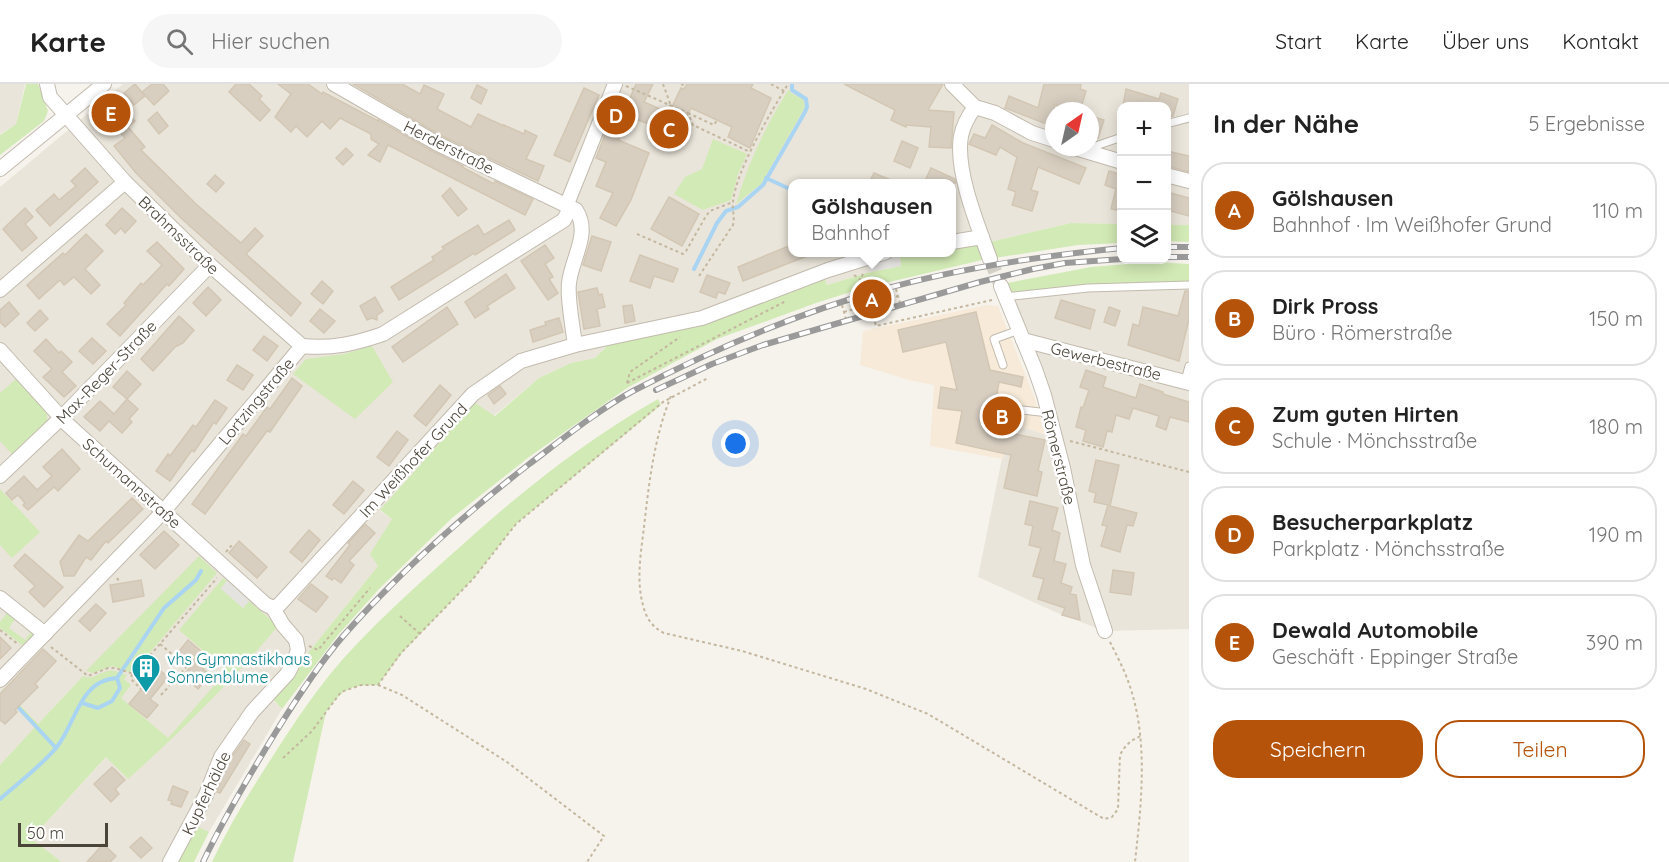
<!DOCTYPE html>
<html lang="de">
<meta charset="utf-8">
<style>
body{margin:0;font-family:Quicksand,sans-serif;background:#f6f6f6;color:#222}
.controls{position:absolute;right:18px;top:18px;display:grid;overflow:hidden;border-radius:12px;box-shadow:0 3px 15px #0003}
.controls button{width:54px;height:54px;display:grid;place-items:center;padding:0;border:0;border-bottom:2px solid #e0e0e0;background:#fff;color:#222;font:30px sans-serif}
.compass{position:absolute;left:1045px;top:18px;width:54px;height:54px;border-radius:50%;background:#fff;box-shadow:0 3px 15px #0003;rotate:34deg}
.scale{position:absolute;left:18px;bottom:15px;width:90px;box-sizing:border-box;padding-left:6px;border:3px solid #4b4439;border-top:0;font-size:16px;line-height:21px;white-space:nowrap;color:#4b4439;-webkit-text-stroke:4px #fff;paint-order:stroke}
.you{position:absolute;left:736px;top:360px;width:21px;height:21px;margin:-15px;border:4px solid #fff;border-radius:50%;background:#1a73e8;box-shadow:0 0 0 9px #1a73e833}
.badge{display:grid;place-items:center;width:39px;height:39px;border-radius:50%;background:#b45309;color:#fff;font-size:20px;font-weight:700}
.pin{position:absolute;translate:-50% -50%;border:3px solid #fff;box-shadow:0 2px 6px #0006}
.popup{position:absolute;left:788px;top:95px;width:168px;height:78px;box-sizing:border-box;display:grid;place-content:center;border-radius:12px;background:#fff;filter:drop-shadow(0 2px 4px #0005);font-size:20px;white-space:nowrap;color:#767676}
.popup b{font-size:22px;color:#222}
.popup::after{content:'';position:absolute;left:50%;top:100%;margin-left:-12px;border:12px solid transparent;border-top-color:#fff}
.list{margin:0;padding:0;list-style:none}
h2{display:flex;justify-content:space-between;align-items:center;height:78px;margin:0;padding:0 24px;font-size:26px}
h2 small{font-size:20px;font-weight:400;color:#767676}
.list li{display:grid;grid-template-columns:39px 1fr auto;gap:18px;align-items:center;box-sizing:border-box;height:96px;margin:0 12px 12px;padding:0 12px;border:2px solid #e0e0e0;border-radius:24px}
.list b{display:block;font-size:22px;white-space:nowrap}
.list p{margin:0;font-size:20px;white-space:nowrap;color:#767676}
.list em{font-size:20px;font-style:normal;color:#767676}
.actions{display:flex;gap:12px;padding:18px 24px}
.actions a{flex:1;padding:14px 0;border:2px solid #b45309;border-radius:24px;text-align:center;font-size:21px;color:#b45309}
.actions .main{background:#b45309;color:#fff}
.icon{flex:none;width:33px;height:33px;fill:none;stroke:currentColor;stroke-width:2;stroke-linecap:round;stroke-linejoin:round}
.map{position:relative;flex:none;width:1189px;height:778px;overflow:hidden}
header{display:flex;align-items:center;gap:36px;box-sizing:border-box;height:84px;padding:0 30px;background:#fff;border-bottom:2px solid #e0e0e0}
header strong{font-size:28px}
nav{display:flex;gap:33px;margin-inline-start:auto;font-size:21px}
.search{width:420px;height:54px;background:#f6f6f6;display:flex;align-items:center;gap:15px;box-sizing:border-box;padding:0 21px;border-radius:33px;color:#767676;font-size:22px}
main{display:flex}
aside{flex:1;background:#fff}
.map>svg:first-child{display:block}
.residential{fill:#eae5da;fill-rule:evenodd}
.commercial{fill:#f7ead8}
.green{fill:#d2eab5}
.parking{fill:#e5e3e0}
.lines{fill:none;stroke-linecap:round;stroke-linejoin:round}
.stream{stroke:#a9d4f2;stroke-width:4}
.building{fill:#d8cfc1;stroke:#d3c7b4;stroke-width:1.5}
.minor-tunnel{stroke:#d4d0c8;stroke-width:14;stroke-dasharray:14 7;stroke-linecap:butt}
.service-casing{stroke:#c2bbae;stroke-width:9}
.minor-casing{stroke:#c2bbae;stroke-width:16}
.path{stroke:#c4b79f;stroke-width:2;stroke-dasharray:3 3;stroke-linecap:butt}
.service{stroke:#fff;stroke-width:7}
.minor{stroke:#fff;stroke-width:14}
.rail-casing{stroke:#9a9a9a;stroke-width:6}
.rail{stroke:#fff;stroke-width:4;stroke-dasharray:11;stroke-linecap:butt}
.labels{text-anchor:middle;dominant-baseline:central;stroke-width:5;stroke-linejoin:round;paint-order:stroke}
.street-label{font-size:16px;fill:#4b4439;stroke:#fff}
.culture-label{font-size:16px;fill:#0d838f;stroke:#fff;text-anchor:start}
</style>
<header>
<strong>Karte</strong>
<div class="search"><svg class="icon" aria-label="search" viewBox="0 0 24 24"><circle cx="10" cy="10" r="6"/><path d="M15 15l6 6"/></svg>Hier suchen</div>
<nav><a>Start</a><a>Karte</a><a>Über uns</a><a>Kontakt</a></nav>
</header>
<main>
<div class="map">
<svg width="1189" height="778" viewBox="0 0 1189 778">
<rect width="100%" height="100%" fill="#f6f3ec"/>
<g class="residential">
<polygon points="0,0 25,0 16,40 0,50"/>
<path d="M123,0H1189V141H1167L1166,22H1122L1121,140L1071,139L994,157L952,164V100H792V168L924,169L900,172L902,182L867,189L827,201L824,193L609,260L595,274L571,279L539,294L380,427L392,435L371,470L378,482L272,615L282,625L209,748L196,743L173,778H62L30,756L133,644L80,595L0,681V103ZM1054,27H1090V63H1054Z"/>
<polygon points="1189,200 1189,545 1105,547 1062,531 978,493 1009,339 1054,353 1005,213 1089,206"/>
</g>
<polygon class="commercial" points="987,221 998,222 1035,315 1045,350 1009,339 1003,375 930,362 934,301 909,296 860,281 863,247"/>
<g class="green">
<polygon points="26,0 38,0 48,27 44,37 0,71 0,51 16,40"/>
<path d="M789,5L791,9L803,15L805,23L761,100L736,120C748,79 766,41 789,5Z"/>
<polygon points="713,55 747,70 738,90 731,116 703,126 674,110 685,93 702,85"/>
<polygon points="1071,139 1121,140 1121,159 1078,161 982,176 860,205 816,219 717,255 627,304 529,373 452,434 379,505 338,551 282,625 272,614 378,482 370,470 392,435 380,426 475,319 495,332 539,294 571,279 595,274 609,260 824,193 827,201 867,189 901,182 900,172 924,169 952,168 952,164 994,157"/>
<polygon points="1167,141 1189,141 1189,158 1167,157"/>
<polygon points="1153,178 1189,180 1189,200 1089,206 1015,213 1007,199 1091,183"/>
<polygon points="372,262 393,298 355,335 293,290 306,275 344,270"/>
<polygon points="16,295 47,329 47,340 13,371 0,357 0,309"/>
<path d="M658,315L661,321L516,440L473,495L402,569L378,601C348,601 343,605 326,628L293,778H212C229,742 249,709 271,675C296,636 322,596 355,562C388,527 425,494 461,462C522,407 586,356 658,315Z"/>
<polygon points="0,405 40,448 12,474 0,461"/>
<polygon points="199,472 217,489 136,585 129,588 112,582 93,589 86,587"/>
<path d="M223,494L227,497L221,504L243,524L249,517L278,542C232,597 181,648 128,695L106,673L31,755L62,778H0V681L35,643L1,607L4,604L38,640L83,592C93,596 97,590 107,587C114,585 121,589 127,591L124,595L131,601L121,614L168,654L227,587L179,546Z"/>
<polygon points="7,529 15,535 9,544 25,556 31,548 34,550 22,561 0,544 0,538"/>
<polygon points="196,742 209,748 194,778 173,778"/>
</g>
<g class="parking">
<polygon points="899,172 901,182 869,188 868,179"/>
<polygon points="227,497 249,517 243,524 221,505"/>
</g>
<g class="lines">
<g class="stream">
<polyline points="766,94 792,106"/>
<polyline points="694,185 717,139 726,127 738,123 763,101 805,28 807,23 806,15 792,6 792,0"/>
<polyline points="82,619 98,624 112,617 120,604 117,594"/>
<polyline points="16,621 56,664"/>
<path d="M0,715C17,700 42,681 56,664C76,640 79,596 117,594L164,524L196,496L201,487"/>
</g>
</g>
<g class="building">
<polygon points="135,0 145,12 134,21 124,9"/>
<polygon points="152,0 163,0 169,7 154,21 142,8"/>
<polygon points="236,0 249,0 262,12 259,15 270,26 260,37 229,8"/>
<polygon points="278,0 308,0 322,10 323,8 378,37 378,36 434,68 463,82 462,83 494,100 495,97 533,115 525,131 388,61 380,78 368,71 379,60 371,55 371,50 340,34 330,45 322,37 307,53 296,42 291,48 275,33 291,10"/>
<polygon points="353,0 402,0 420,10 424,1 444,10 437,25 471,43 478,30 504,42 504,41 524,50 525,46 537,52 526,75 544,82 538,97 442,52"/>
<polygon points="636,0 653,0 644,18 669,29 681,4 684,5 687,0 753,0 751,4 771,14 750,64 728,53 732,43 691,24 671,65 650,56 656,43 623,30"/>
<polygon points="844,0 943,0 928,26 954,28 951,64 929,63 931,43 906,41 906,43 891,36 895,26"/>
<polygon points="1044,0 1081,0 1080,5 1086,7 1080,27 1054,21 1054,43 1005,24 1009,12 1038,24"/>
<polygon points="477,1 487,6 481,20 471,14"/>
<polygon points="584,4 599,11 570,78 554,71"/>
<polygon points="1126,5 1159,15 1161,9 1178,15 1173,32 1167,34 1167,22 1123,22"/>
<polygon points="124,25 135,37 128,43 145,63 141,66 196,120 241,159 255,144 263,152 246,170 301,219 291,232 182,135 136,89 114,62 125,54 110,37"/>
<polygon points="157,28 168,42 159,50 148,36"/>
<polygon points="1090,32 1104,36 1098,54 1090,52"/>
<polygon points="992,41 1023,59 1086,84 1079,100 1038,83 1031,106 1038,108 1032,127 1012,121 1016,108 1008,105 1017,73 1000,63 996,71 969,60 974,50 985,54"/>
<polygon points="606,48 620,53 618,56 649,69 631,116 616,142 600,134 613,109 596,102 606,78 596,74"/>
<polygon points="902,57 918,64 910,84 894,77"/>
<polygon points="346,64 353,71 343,81 336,74"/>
<polygon points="1167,67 1189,72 1189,88 1167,82"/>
<polygon points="85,84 98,98 50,142 36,126 54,110 59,116 76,102 71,97"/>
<polygon points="931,84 955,95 956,99 924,99"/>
<polygon points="1109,87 1122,91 1122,127 1111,125 1116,105 1105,101"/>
<polygon points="874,89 898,99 869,99"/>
<polygon points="215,91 224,99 216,108 207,100"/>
<polygon points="450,104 467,125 458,132 442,112"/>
<polygon points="1167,108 1189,114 1189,132 1167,126"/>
<polygon points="669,113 699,130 682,162 651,145"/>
<polygon points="25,124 33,133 25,140 37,154 22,167 3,145"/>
<polygon points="122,124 136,137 125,149 121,144 115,150 106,141"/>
<polygon points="509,136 515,146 475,171 474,169 399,216 391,203 434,176 432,173 444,165 442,163 478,141 484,151"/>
<polygon points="86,150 103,167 85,185 100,201 91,210 74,193 64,201 60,196 39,215 27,201 63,169 65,171"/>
<polygon points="592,152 611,158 601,187 583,181"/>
<polygon points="157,158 184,185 169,202 167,200 120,252 107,240 126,221 124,219 141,199 143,201 162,181 147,167"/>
<polygon points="545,161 554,174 545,180 553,193 549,195 558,209 548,216 521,177"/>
<polygon points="791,161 792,168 815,169 743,197 738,183"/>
<polygon points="640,171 678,185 673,198 654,192 650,204 630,197"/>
<polygon points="506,190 515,204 487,222 489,225 475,234 465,218"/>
<polygon points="707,191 730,199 725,210 718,208 716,214 700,208"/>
<polygon points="322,197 333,207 323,220 311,210"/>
<polygon points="208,203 221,216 206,232 193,219"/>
<polygon points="597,204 599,211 602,210 605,223 597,225 600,242 584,245 578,208"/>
<polygon points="1185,207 1189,207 1189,235 1179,277 1128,261 1133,240 1139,242 1143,223 1178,232"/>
<polygon points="375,213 383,227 377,231 377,236 372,234 367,236 360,222"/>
<polygon points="1061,216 1095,226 1090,245 1055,234"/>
<polygon points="9,218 19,230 5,243 0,238 0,226"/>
<polygon points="632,221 635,237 625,239 623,222"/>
<polygon points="447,223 458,240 403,278 392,263"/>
<polygon points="1109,223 1120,227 1115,242 1104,238"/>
<polygon points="320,225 335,237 324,249 310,237"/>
<polygon points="40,226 48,235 35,247 27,239"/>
<polygon points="976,228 990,286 1023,293 1021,303 999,298 995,323 1009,326 1005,348 1045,356 1038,387 1042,388 1037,412 1004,404 1011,371 956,359 962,327 938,324 941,303 957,306 946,258 903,268 898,246"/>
<polygon points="179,232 194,246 183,259 175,263 153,287 141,275"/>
<polygon points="559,234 563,248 533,258 530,246 546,241 545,238"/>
<polygon points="264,252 278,262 267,277 253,266"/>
<polygon points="92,254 106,267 93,280 79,267"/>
<polygon points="46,255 59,269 61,267 72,278 62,288 76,302 64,313 43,293 52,285 34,267"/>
<polygon points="237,281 253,291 243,306 227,296"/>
<polygon points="1086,286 1106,293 1103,303 1136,314 1140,300 1163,308 1163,310 1189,318 1189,338 1170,333 1166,346 1156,342 1159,332 1133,324 1129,335 1116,331 1112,348 1107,347 1103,363 1083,357 1086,346 1076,343 1081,323 1083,324 1089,306 1080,303"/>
<polygon points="127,287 141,300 127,315 113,303"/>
<polygon points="292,294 302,302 270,348 267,347 205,430 192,420 243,350 246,352 267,323 270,325"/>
<polygon points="440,301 451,311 426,342 414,332"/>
<polygon points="500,302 506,310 494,320 488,311"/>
<polygon points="127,315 138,325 129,335 132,338 122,349 109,337 100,347 84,333 100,317 114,330"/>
<polygon points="215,316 227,324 216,340 214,338 194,368 192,366 170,397 156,387 168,370 170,372 193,341 196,343"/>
<polygon points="397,347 408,356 389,382 377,373"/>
<polygon points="62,365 80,385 58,407 54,403 28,426 23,421 25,419 18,411 12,416 6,409 24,392 37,406 52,392 43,383"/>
<polygon points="1096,376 1119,381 1110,422 1137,429 1133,442 1127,441 1120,468 1101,462 1107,442 1102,441 1108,421 1094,418 1096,409 1089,407"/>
<polygon points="353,397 364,406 344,430 333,421"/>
<polygon points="132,414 143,425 108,459 106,457 91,476 86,473 74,492 64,492 60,478 79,451 88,457"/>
<polygon points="1030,417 1058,424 1052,446 1060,449 1054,477 1066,480 1061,499 1072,503 1070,510 1076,511 1080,536 1062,531 1065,524 1038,515 1044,495 1033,492 1041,464 1029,461 1033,442 1025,440"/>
<polygon points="365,440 375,449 349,477 354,481 341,499 334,494 332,496 326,492 350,461 348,459"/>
<polygon points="309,446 320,456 302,478 290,468"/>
<polygon points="164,447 179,461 155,485 140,471"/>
<polygon points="239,457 267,483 257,494 229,469"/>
<polygon points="25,470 63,503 44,523 29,508 35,502 14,482"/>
<polygon points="1113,486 1134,489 1131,511 1110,508"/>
<polygon points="141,496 144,512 113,518 110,501"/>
<polygon points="311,500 328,513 316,528 298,515"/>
<polygon points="96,520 106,529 90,547 79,537"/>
<polygon points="0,553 11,564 0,575"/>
<polygon points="188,556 208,573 200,582 210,591 198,605 183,592 191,582 177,570"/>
<polygon points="43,565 56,577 35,600 38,603 15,626 17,628 5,640 0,636 0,610"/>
<polygon points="155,582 168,593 150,615 158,621 147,634 129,620 143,603 139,600"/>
<polygon points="244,656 250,660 220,709 217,708 229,677"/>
<polygon points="112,683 125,696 115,705 119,710 111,718 94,700"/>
<polygon points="173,702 188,708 181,723 171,720 172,717 168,716"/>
<polygon points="141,753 152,764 141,774 130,763"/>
<polygon points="103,760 116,772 110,778 87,778"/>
</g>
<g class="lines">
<polyline class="minor-tunnel" points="990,175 1001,202"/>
<g class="service-casing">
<g id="service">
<polyline points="1166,40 1189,34"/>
<polyline points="1087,65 1122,53"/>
<polyline points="1005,213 1088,204 1189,201"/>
<polyline points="1003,281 994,255 1019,246"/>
<polyline points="1185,297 1189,282"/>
<polyline points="1022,326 1049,329"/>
</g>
</g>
<g class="minor-casing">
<g id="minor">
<polyline points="47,0 50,13 125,98 210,181 302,262"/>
<path d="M334,0L438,60L576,126C591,150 572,173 569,199C567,214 573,244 575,261"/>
<polyline points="952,0 975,23 995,29 1032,49 1054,56"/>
<path d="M975,23C969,31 963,42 961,52C955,87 978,142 990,175"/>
<polyline points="1072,63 1122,78"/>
<polyline points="0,85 104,0"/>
<polyline points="1166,91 1189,97"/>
<polyline points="567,120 615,0"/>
<polyline points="952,158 982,153"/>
<polyline points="1001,202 1035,285 1044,311 1063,384 1083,481 1105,547"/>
<polyline points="0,206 125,98"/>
<polyline points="1023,256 1189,299"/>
<polyline points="0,266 66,339 265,520 273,524"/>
<polyline points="0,392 61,334 210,181"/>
<polyline points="0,514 45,550"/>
<polyline points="273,524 279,521 473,310 521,277 575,261 702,234 828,186 886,168"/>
<path d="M0,596L163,428L302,262C332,265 354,260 383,250L564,136L568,128L567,120"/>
<polyline points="170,778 206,711 221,673 252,628 288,589 294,577 298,566 296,556 283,541 273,524"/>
</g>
</g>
<g class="path">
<polyline points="663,0 671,22"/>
<polyline points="681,0 686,2"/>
<polyline points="771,0 784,7"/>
<polyline points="626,2 688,29 693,41 750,68"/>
<polyline points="667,28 670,21"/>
<polyline points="688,29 714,41 717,36"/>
<polyline points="685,58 693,41"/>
<polyline points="637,150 683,170 686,167 706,132 710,127 733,118"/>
<polyline points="854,191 861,196 863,189"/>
<path d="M699,192L733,141C735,132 732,126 733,118C736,86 771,28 788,0"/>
<polyline points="896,205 900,219"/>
<polyline points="842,221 846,235"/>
<polyline points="844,228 898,212"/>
<polyline points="875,238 876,242 992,216"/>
<polyline points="627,299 786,217"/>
<polyline points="627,299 630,288 680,253"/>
<path d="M671,312C654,354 649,399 644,443C641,468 636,496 643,521C646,534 652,543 664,549L742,567L866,605L928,630L1104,735L1112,733L1118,725L1120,671C1125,661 1131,656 1141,652"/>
<polyline points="1070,357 1189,388"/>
<polyline points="226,468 231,462 233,464"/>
<polyline points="117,494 120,499"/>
<polyline points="400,532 420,550"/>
<polyline points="0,546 19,561"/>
<path d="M1110,558C1118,574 1127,591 1132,609C1148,662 1141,723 1135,778"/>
<polyline points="160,560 185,581"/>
<polyline points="309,562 318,566 370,504"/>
<polyline points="51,563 88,592 108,584 115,584 134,590 217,494"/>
<polyline points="132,590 131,595 141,605"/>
<polyline points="378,601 402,611 507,678 604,752 587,778"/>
<polyline points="161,611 189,580"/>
<polyline points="283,674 312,647 341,608 361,601 378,601 401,569 473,495 516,440 663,318 708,294"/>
</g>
<use href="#service" class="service"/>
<use href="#minor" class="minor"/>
<g class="rail-casing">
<g id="rail">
<polyline points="1166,163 1189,163"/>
<polyline points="1166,173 1189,173"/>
<polyline points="656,306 712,280 763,261 980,198 1033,185 1065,179 1122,175"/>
<path d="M203,778C224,734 249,692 274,651C295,617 318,581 344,551C397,491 465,430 528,381C560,357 598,326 633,307C712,266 795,230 881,206C959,184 1040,172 1122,164"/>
</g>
</g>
<use href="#rail" class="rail"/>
</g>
<defs>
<g id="building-pin" transform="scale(1.5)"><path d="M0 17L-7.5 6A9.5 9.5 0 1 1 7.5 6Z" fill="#0f9aa8" stroke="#fff"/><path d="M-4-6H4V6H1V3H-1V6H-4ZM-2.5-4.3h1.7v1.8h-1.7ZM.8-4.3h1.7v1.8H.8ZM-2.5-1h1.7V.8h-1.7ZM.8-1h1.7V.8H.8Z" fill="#fff"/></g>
</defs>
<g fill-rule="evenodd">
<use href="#building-pin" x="146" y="584"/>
</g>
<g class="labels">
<g class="street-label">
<text transform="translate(449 63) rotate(27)">Herderstraße</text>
<text transform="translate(179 151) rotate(44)">Brahmsstraße</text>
<text transform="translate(1106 277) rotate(14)">Gewerbestraße</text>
<text transform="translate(106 288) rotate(-46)">Max-Reger-Straße</text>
<text transform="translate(256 317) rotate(-50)">Lortzingstraße</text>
<text transform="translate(1059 373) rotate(76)">Römerstraße</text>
<text transform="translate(413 376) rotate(-47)">Im Weißhofer Grund</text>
<text transform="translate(132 399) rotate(42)">Schumannstraße</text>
<text transform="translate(206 709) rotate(-64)">Kupferhälde</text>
</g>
<g class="culture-label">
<text x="167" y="575">vhs Gymnastikhaus<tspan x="167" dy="18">Sonnenblume</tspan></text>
</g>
</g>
</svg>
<div class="controls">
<button>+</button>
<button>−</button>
<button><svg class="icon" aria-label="layers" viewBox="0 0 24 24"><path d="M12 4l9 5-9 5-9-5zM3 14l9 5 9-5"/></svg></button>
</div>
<svg class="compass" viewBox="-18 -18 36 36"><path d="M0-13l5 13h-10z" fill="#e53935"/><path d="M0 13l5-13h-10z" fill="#767676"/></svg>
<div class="scale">50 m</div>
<div class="you"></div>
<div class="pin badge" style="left:872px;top:215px">A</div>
<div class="popup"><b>Gölshausen</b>Bahnhof</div>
<div class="pin badge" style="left:1002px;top:332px">B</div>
<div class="pin badge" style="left:669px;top:45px">C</div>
<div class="pin badge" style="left:616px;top:31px">D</div>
<div class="pin badge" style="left:111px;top:29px">E</div>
</div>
<aside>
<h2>In der Nähe<small>5 Ergebnisse</small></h2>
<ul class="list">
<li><span class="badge">A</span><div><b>Gölshausen</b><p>Bahnhof · Im Weißhofer Grund</p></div><em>110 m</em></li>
<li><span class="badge">B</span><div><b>Dirk Pross</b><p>Büro · Römerstraße</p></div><em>150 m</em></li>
<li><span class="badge">C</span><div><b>Zum guten Hirten</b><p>Schule · Mönchsstraße</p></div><em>180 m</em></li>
<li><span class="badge">D</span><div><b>Besucherparkplatz</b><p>Parkplatz · Mönchsstraße</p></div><em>190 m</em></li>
<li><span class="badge">E</span><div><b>Dewald Automobile</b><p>Geschäft · Eppinger Straße</p></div><em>390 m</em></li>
</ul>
<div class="actions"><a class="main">Speichern</a><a>Teilen</a></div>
</aside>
</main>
